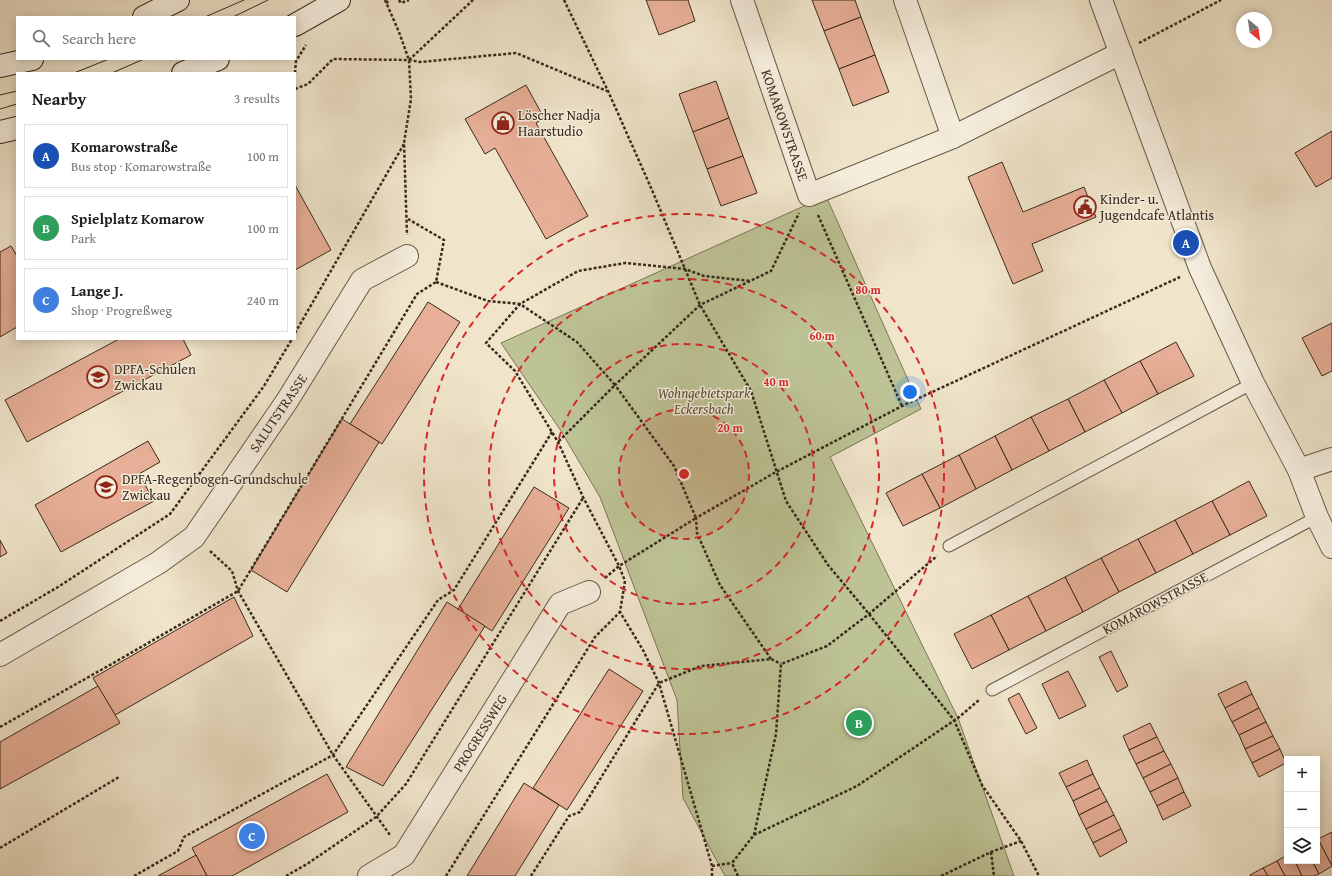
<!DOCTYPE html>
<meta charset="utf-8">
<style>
body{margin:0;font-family:"Gentium Book Plus",serif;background:#f2f2f2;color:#202124}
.controls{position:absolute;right:12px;bottom:12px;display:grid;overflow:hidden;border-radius:0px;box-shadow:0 2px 10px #0003}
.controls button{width:36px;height:36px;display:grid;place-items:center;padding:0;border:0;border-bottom:1px solid #e0e0e0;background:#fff;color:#202124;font:20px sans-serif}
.compass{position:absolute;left:1236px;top:12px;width:36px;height:36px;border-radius:50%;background:#fff;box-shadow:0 2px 10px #0003;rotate:151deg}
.you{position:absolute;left:910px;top:392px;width:14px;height:14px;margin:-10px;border:3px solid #fff;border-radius:50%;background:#1a73e8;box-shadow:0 0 0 6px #1a73e833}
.badge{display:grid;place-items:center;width:26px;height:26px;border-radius:50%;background:#8f2418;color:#fff;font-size:13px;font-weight:700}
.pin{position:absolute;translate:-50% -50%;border:2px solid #fff;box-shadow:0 1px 4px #0006}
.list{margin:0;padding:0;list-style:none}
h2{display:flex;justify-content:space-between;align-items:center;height:52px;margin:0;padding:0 16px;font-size:17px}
h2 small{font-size:13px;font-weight:400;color:#757577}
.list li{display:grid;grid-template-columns:26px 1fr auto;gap:12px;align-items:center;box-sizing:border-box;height:64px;margin:0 8px 8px;padding:0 8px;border:1px solid #e0e0e0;border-radius:0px}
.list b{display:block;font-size:15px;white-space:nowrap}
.list p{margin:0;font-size:13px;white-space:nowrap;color:#757577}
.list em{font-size:13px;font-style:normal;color:#757577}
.icon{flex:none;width:22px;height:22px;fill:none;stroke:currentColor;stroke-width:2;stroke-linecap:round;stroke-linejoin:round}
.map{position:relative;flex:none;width:1332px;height:876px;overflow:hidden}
.search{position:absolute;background:#fff;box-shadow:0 2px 10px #0003;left:16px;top:16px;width:280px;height:44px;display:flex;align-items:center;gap:10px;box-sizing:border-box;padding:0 14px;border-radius:0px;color:#757577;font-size:15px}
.panel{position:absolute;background:#fff;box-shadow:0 2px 10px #0003;left:16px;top:72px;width:280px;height:268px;border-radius:0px}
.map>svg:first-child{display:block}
.green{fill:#bdc395;stroke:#7b7658}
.building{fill:#e7af97;stroke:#392a1c}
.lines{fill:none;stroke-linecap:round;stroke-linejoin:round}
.lane-casing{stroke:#675948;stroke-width:13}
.street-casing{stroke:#675948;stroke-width:24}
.secondary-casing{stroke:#392a1c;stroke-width:24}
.path{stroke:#392a1c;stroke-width:2.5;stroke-dasharray:3 2;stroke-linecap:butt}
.lane{stroke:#f5eedd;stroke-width:11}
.street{stroke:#f5eedd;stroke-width:22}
.secondary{stroke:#f5eedd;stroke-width:22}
.tram{stroke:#392a1c;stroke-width:1}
.ring{fill:none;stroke:#d62828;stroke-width:2;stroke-dasharray:7 5}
.labels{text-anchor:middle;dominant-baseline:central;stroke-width:3;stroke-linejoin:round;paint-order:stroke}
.poi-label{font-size:14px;fill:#392a1c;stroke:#f5eedd;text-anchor:start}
.street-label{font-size:14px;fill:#392a1c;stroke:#f5eedd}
.park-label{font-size:14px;font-style:italic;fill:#5a503a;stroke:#f5eedd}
.centre{fill:#d62828;stroke:#f5eedd;stroke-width:2}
.ring-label{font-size:12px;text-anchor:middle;font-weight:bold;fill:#d62828;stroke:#f5eedd;stroke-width:3;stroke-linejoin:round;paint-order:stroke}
</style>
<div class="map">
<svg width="1332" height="876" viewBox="0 0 1332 876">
<rect width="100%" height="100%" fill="#f0e5cb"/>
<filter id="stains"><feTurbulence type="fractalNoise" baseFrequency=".005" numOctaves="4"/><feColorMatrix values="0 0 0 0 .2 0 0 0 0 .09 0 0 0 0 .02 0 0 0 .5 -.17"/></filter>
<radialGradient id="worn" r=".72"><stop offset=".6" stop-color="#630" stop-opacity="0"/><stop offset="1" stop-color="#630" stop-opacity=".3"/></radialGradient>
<polygon class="green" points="826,196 921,409 830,457 958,718 1014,876 725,876 683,798 677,700 600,497 561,431 501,343"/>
<g class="building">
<polygon points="646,0 688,0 695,21 659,35"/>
<polygon points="812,0 855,0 861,17 824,31"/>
<polygon points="861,17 875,55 839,69 824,31"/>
<polygon points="875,55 889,92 853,106 839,69"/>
<polygon points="716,81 729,118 693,132 679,94"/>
<polygon points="526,85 544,118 536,123 588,216 546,239 495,148 485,154 465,119"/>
<polygon points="729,118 743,156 707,169 693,132"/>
<polygon points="1332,131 1332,178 1316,187 1295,153"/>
<polygon points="743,156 757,193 721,206 707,169"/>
<polygon points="1002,162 1023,212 1084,187 1096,217 1032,244 1043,271 1013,284 968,177"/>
<polygon points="295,185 331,250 295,270"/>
<polygon points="11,246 17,256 17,327 0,337 0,252"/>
<polygon points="428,302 460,322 382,444 350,424"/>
<polygon points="1332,323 1332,371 1322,376 1302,338"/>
<polygon points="119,339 183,339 191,355 27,442 5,400"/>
<polygon points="1176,342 1194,376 1158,394 1140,361"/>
<polygon points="1140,361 1158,394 1122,413 1104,380"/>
<polygon points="1104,380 1122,413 1085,432 1068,399"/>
<polygon points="1068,399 1085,432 1049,451 1031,417"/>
<polygon points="1031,417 1049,451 1012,470 995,436"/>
<polygon points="342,419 379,442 287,592 251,570"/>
<polygon points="995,436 1012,470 976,489 959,455"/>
<polygon points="148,441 160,462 139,474 154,501 61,552 35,505"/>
<polygon points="959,455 976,489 940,508 922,474"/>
<polygon points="922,474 940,508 903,526 886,493"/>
<polygon points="1249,481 1267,516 1230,535 1212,501"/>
<polygon points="534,487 569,508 492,631 458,609"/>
<polygon points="1212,501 1230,535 1193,554 1175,520"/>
<polygon points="1175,520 1193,554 1156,573 1138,539"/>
<polygon points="1138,539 1156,573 1119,592 1101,558"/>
<polygon points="0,540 7,553 0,557"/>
<polygon points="1101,558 1119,592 1083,612 1065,577"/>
<polygon points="1065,577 1083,612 1046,631 1028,596"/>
<polygon points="1028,596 1046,631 1009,650 991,615"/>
<polygon points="234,597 253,636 115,715 93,678"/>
<polygon points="447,602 485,626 383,786 346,767"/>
<polygon points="991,615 1009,650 972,669 954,634"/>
<polygon points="1111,651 1128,686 1117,692 1099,657"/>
<polygon points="609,669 643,691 567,810 533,788"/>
<polygon points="1068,671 1086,706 1059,719 1042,684"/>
<polygon points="1246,681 1252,694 1225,708 1218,694"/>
<polygon points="98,686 120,723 0,789 0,742"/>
<polygon points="1019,693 1037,728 1026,734 1008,699"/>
<polygon points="1252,694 1259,708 1232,722 1225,708"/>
<polygon points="1259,708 1266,722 1239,735 1232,722"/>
<polygon points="1266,722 1273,736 1245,749 1239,735"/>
<polygon points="1150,723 1157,737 1129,750 1123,736"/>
<polygon points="1273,736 1280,749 1252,763 1245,749"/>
<polygon points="1157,737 1164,751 1136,764 1129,750"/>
<polygon points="1280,749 1286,763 1259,777 1252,763"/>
<polygon points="1164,751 1171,764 1143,778 1136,764"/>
<polygon points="1087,760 1093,774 1066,787 1059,773"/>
<polygon points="1171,764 1178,778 1150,792 1143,778"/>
<polygon points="327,774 348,812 232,876 207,876 192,848"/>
<polygon points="1093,774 1100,788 1073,801 1066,787"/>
<polygon points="1178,778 1184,792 1157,806 1150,792"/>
<polygon points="524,783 559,805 515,876 467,876"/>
<polygon points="1100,788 1107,801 1079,815 1073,801"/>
<polygon points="1184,792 1191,806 1163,820 1157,806"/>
<polygon points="1107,801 1114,815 1086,829 1079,815"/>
<polygon points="1114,815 1121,829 1093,843 1086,829"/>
<polygon points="1121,829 1127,842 1100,857 1093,843"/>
<polygon points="1332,832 1332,866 1318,839"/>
<polygon points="1318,839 1332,866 1319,874 1312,861 1317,861"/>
<polygon points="196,855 207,876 158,876"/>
<polygon points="1287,855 1287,861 1295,861 1302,876 1285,876 1277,861"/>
<polygon points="1277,861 1285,876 1268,876 1263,868"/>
<polygon points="1295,861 1312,861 1319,874 1314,876 1302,876"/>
<polygon points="1263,868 1268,876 1250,876 1250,875"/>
</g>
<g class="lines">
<g class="lane-casing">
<g id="lane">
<polyline points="949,546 1253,383"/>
<polyline points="992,690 1317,517"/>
</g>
</g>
<g class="street-casing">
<g id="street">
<polyline points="742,0 809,195 953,137 1121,53"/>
<polyline points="905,0 953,137"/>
<polyline points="1101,0 1200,268 1253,383 1299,470 1317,517 1332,547"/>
<polyline points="1299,470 1332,459"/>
<polyline points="0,655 158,563 194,537 287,401 362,280 407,256"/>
<polyline points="369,876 404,855 560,604 589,592"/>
</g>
</g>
<g class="secondary-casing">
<g id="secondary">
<polyline points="144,17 178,0"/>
<polyline points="295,25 339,0"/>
<polyline points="0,66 32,59"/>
<polyline points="183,73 218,59"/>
<polyline points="0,132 17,128"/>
</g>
</g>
<g class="path">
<polyline points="385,0 399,32 409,60 411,99 404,143 407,235"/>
<polyline points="399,0 401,3 409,0"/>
<polyline points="564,0 608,91 652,190 700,305 751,391 786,501 828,565 869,614 954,720 982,785 1021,841 1039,876"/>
<polyline points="386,3 390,0"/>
<polyline points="1139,43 1221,0"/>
<polyline points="409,60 473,0"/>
<polyline points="295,73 296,61 306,45"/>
<polyline points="295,89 308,84 333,59 409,60 420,62 516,53 607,91"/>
<polyline points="818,215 902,406"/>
<polyline points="436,282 488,301 520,304 577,342 615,385 558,442"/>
<polyline points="295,333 404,144"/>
<polyline points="210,551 232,571 238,591 333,755 390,835"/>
<polyline points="605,578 619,566 696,518 674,466 615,385 700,305 771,271 799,213"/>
<polyline points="0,621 58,587 170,514 264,386 292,339"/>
<polyline points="771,659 720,585 697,533 696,518 776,472 902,406 1180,277"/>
<polyline points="0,727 124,657 238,591 417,294 436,282 444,240 408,219"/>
<polyline points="754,835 776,734 781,664 827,646 869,614 937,556"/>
<polyline points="0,848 119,777"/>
<polyline points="991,852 994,876"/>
<polyline points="712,866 659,683 643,650 620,612 625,581 619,566 583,497 558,442 515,371 486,343 520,304 578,271 625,263 685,269 704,276 751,281"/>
<polyline points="134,876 178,851 184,837 333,755 438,600 454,590 552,432"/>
<polyline points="286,876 307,864 376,817 406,784 583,498"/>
<polyline points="446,876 595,637 620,612"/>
<polyline points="531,876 569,816 580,812 659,683 701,666 771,659 781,664"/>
<polyline points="712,876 712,866 732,863"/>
<polyline points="738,876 732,863 754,835 857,786 958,718 979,700"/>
<polyline points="941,876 991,852 1021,841"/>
</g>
<use href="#lane" class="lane"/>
<use href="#street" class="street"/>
<use href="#secondary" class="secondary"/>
<g class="tram">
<polyline points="205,17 244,0"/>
<polyline points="233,17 268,0"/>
<polyline points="74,73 109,59"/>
<polyline points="112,73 144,59"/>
<polyline points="0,95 17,91"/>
<polyline points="0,109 17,104"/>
</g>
</g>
<circle cx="684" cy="474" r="65" fill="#d62828" fill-opacity=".12"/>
<g class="ring">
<circle cx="684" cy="474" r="65"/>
<circle cx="684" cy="474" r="130"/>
<circle cx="684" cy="474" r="195"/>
<circle cx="684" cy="474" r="260"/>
</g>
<defs>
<g id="shop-ring" transform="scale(1.15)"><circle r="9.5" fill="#f5eedd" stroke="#8f2418" stroke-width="1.5"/><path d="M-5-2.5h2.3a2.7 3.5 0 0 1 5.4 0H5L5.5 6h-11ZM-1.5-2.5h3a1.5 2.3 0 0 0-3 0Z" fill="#8f2418"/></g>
<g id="civic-ring" transform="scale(1.15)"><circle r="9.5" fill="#f5eedd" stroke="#8f2418" stroke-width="1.5"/><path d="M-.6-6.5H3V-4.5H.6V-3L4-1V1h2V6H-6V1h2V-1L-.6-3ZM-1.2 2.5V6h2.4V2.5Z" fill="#8f2418"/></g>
<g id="school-ring" transform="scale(1.15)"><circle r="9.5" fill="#f5eedd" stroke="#8f2418" stroke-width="1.5"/><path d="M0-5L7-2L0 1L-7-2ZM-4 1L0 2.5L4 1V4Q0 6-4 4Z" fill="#8f2418"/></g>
</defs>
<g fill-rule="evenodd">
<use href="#shop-ring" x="503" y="123"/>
<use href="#civic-ring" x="1085" y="207"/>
<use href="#school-ring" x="98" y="377"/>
<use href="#school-ring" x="106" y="487"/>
</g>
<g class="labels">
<g class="poi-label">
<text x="518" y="115">Löscher Nadja<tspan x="518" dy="16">Haarstudio</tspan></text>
<text x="1100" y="199">Kinder- u.<tspan x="1100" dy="16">Jugendcafe Atlantis</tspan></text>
<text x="114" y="369">DPFA-Schulen<tspan x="114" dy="16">Zwickau</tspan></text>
<text x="122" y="479">DPFA-Regenbogen-Grundschule<tspan x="122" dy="16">Zwickau</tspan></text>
</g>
<g class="street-label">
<text transform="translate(785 125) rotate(71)">KOMAROWSTRASSE</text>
<text transform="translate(278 413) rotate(-56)">SALUTSTRASSE</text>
<text transform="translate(1155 603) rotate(-28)">KOMAROWSTRASSE</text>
<text transform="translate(480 733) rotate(-58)">PROGRESSWEG</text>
</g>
<g class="park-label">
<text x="704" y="393">Wohngebietspark<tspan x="704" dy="16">Eckersbach</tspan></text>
</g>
</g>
<circle cx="684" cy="474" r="6" class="centre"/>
<g class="ring-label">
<text x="868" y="294">80 m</text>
<text x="822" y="340">60 m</text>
<text x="776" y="386">40 m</text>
<text x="730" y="432">20 m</text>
</g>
<rect width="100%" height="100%" filter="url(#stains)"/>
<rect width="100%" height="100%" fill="url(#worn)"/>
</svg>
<div class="controls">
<button>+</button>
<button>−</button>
<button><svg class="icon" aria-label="layers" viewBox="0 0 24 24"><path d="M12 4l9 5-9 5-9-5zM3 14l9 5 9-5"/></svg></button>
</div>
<svg class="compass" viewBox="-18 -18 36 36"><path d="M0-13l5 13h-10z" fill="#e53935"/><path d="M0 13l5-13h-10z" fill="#757577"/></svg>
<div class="you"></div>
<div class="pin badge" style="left:1186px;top:243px;background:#1a4fb4">A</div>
<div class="pin badge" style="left:859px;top:723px;background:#2e9e5b">B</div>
<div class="pin badge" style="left:252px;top:836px;background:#3f7fe0">C</div>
<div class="search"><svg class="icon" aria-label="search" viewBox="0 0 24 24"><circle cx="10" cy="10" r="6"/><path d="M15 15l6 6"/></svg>Search here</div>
<section class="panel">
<h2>Nearby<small>3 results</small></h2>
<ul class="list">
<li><span class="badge" style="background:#1a4fb4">A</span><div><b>Komarowstraße</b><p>Bus stop · Komarowstraße</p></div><em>100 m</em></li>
<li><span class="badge" style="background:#2e9e5b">B</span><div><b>Spielplatz Komarow</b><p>Park</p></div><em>100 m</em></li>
<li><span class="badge" style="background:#3f7fe0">C</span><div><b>Lange J.</b><p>Shop · Progreßweg</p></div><em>240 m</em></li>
</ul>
</section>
</div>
